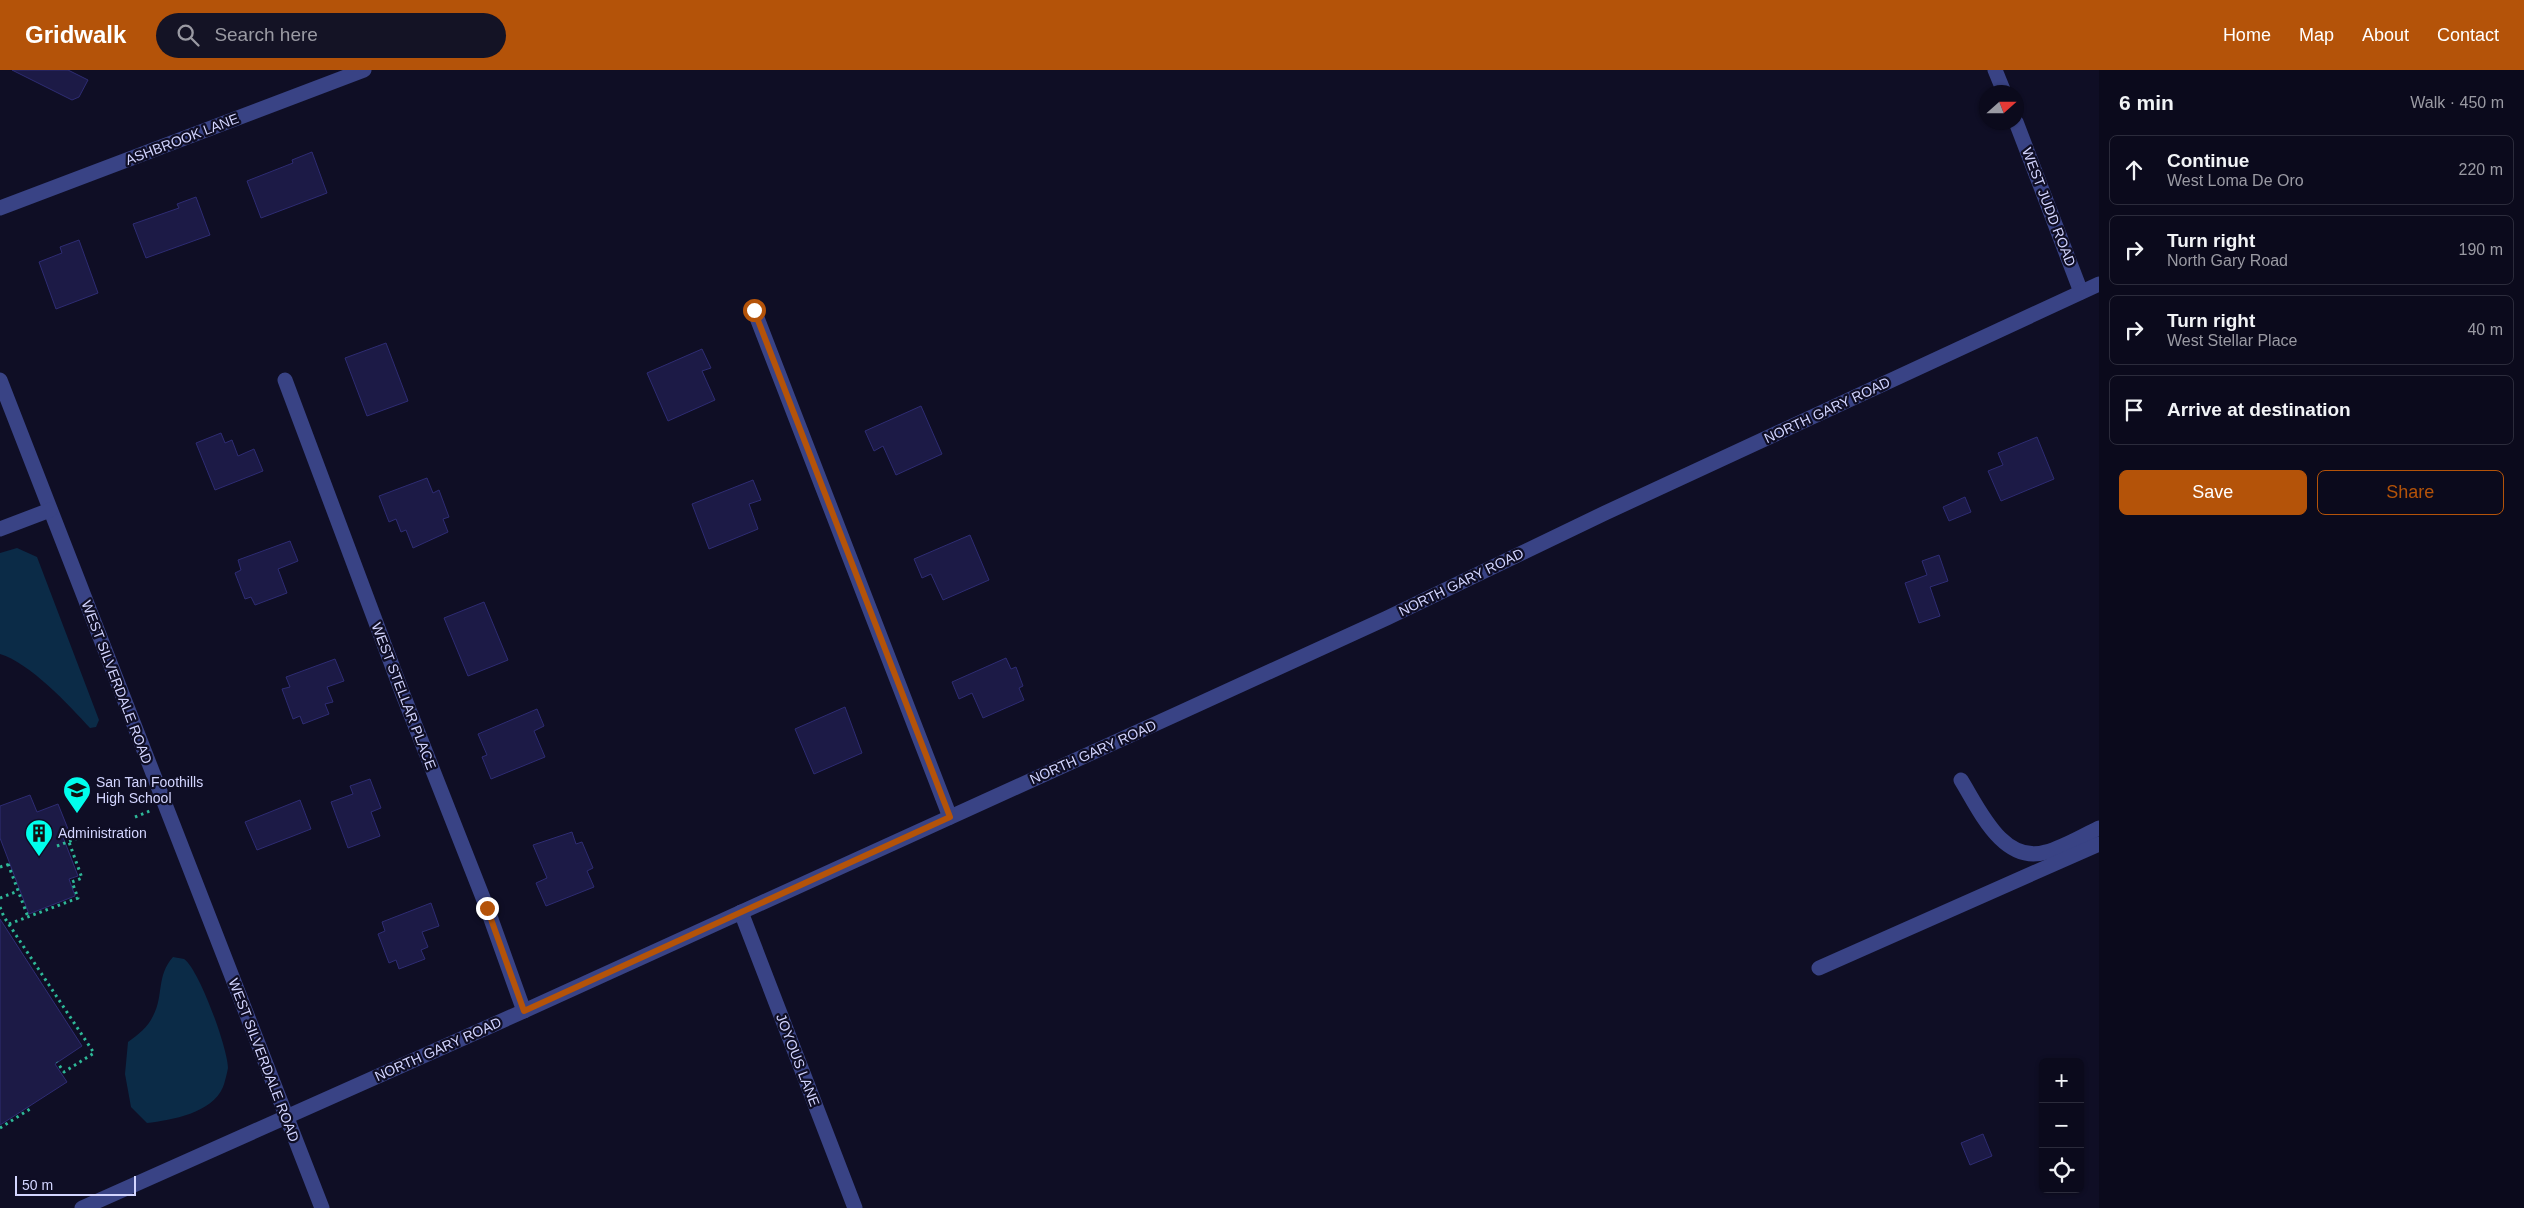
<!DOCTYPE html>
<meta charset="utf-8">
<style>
body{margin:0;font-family:Arial,sans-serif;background:#141325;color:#f1f3f6}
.controls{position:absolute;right:15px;bottom:15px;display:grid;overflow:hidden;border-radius:8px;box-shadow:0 1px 4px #0004}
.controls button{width:45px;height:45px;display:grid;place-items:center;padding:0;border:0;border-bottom:1px solid #2b2b3b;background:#0b0a1c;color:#f1f3f6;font:25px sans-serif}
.compass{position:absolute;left:1979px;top:15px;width:45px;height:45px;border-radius:50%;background:#0b0a1c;box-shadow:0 1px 4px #0004;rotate:69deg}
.scale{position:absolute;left:15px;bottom:12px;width:121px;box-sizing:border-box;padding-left:5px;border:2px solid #d3d5ff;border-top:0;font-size:14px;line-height:18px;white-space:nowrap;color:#d3d5ff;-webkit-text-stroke:4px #0f0e25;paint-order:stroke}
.stop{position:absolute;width:15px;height:15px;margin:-11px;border:4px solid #b45309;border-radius:50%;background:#fff}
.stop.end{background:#b45309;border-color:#fff;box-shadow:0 1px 5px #0008}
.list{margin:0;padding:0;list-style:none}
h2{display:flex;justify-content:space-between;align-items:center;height:65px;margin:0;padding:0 20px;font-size:21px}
h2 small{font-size:16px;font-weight:400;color:#9a9aa3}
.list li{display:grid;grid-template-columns:32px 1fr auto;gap:15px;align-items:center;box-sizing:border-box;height:70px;margin:0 10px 10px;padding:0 10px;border:1px solid #2b2b3b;border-radius:8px}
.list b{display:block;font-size:19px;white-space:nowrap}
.list p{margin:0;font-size:16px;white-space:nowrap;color:#9a9aa3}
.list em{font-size:16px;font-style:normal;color:#9a9aa3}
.actions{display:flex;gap:10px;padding:15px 20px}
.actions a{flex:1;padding:11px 0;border:1px solid #b45309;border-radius:8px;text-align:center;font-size:18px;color:#b45309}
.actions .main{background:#b45309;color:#fff}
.icon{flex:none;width:28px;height:28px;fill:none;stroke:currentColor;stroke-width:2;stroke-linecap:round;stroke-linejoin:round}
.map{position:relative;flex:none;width:2099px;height:1138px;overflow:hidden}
header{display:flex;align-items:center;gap:30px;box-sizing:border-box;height:70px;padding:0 25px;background:#b45309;color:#fff}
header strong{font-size:24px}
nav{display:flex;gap:28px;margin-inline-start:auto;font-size:18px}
.search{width:350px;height:45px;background:#141325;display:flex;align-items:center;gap:12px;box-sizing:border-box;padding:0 18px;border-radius:28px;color:#9a9aa3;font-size:19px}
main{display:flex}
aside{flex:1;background:#0b0a1c}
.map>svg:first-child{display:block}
.water{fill:#0b2b47}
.building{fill:#1c1a46;stroke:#2e2c73}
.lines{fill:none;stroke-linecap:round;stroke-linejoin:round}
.path{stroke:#2eb898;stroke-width:3;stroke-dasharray:2.5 4;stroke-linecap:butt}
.minor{stroke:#394385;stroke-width:15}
.route{stroke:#b45309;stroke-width:6}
.labels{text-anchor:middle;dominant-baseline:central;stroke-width:4.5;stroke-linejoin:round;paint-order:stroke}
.street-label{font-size:14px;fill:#d3d5ff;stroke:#0f0e25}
.poi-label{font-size:14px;fill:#d3d5ff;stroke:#0f0e25;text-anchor:start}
</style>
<header>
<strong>Gridwalk</strong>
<div class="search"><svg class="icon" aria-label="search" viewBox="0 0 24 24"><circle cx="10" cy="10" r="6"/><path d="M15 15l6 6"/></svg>Search here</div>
<nav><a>Home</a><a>Map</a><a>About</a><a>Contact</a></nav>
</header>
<main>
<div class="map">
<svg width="2099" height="1138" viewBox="0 0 2099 1138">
<rect width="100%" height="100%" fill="#0f0e25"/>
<g class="water">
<path d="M17,478L37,487L99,650L96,657L90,658C69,635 30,593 0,584V483Z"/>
<path d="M173,887C176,888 181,888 184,889C199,899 228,979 228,998C227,1003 225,1012 223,1017C212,1043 172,1050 147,1053L131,1037L125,1004L128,972C138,965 148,957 153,946C164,926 156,906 173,887Z"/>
</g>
<g class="building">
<polygon points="12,0 68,0 88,10 79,27 72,30"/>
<polygon points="312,82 327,123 261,148 247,111 293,93 292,90"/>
<polygon points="196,127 210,165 146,188 133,154 179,138 177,134"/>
<polygon points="79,170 98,223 56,239 39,192 62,183 60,177"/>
<polygon points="386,273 408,331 367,346 345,288"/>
<polygon points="702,279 711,298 702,301 715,330 668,351 647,303"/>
<polygon points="921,336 942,384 896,405 883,376 874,381 865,361"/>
<polygon points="221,363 225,373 232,370 238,386 254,379 263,401 215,420 196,373"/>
<polygon points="2037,367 2054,409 2001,431 1988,401 2003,395 1998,383"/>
<polygon points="427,408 433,423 439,420 449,447 443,449 448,462 413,478 406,460 401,462 396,449 389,452 379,426"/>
<polygon points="753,410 761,430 749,434 758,459 709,479 692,434"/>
<polygon points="1965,427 1971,442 1949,451 1943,437"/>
<polygon points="970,465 989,510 943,530 931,504 922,508 914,489"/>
<polygon points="290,471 298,491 278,499 287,523 255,535 251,527 245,529 235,503 241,500 238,490"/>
<polygon points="1939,485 1948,511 1930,517 1940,546 1919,553 1905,513 1927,505 1922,491"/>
<polygon points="484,532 508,590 468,606 444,548"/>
<polygon points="1006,588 1011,599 1016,597 1023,616 1019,618 1024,630 983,648 972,623 959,629 952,612"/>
<polygon points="335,589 344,611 327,617 333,632 325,634 329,644 303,654 300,646 293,649 282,619 290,617 286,607"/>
<polygon points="845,637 862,683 814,704 795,659"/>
<polygon points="537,639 544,656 534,661 545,687 491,709 482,687 487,685 478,664"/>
<polygon points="370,709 381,738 371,742 380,766 348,778 331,732 353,724 350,716"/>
<polygon points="30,725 37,742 58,734 70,764 63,767 78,806 69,809 75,826 29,844 0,768 0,736"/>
<polygon points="300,730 311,759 257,780 245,752"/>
<polygon points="572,762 576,774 582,772 593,798 587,801 594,817 546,836 536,813 547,808 533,775"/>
<polygon points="431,833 439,856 422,862 428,877 421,880 425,889 399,899 396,890 389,893 378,864 385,861 382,852"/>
<polygon points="0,849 82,976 55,994 67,1012 0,1055"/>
<polygon points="1983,1064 1992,1086 1970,1095 1961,1073"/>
</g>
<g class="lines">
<g class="path">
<polyline points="135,747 152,740"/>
<polyline points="57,776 94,762"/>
<polyline points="8,794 28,847"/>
<polyline points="0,797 10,794"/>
<polyline points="0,828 18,821"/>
<polyline points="0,837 4,847 94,983 64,1002 57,992"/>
<polyline points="9,854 78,828 72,812 82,808 69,772"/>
<polyline points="0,1058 30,1039 28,1037"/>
</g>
<g class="minor">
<polyline points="1995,0 2004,22"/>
<polyline points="2016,52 2081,222"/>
<polyline points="0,138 364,0"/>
<polyline points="754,240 950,747"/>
<polyline points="0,310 322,1138"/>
<polyline points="285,310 402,622 487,838 524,941"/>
<polyline points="0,459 50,440"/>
<path d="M1961,710C1979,739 2003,795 2046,782C2064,777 2082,766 2099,758"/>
<polyline points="741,842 855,1138"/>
<polyline points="1819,898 2099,774"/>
<polyline points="82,1138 524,941 1177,644 1387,548 1605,443 2099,214"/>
</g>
</g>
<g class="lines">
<polyline class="route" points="487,838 524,941 950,747 754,240"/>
</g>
<defs>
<g id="school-pin" transform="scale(1.4375)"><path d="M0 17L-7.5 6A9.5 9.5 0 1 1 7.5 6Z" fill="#00feec" stroke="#0f0e25"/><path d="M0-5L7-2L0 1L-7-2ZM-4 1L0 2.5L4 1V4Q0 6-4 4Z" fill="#111"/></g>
<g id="building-pin" transform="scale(1.4375)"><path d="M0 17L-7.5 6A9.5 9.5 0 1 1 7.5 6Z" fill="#00feec" stroke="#0f0e25"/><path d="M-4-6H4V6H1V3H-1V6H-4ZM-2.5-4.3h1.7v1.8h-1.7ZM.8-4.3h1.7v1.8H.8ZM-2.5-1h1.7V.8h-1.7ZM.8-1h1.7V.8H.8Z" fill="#111"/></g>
</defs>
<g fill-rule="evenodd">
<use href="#school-pin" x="77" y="720"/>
<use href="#building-pin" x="39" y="763"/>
</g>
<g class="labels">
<g class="street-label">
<text transform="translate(182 69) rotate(-21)">ASHBROOK LANE</text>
<text transform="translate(2049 137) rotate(69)">WEST JUDD ROAD</text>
<text transform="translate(1827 340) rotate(-25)">NORTH GARY ROAD</text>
<text transform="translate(1461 512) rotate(-26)">NORTH GARY ROAD</text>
<text transform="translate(117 612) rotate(69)">WEST SILVERDALE ROAD</text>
<text transform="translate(404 626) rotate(69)">WEST STELLAR PLACE</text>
<text transform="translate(1093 682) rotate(-24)">NORTH GARY ROAD</text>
<text transform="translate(438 979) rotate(-24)">NORTH GARY ROAD</text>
<text transform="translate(264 990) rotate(69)">WEST SILVERDALE ROAD</text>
<text transform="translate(798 990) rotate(69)">JOYOUS LANE</text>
</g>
<g class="poi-label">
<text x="96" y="712">San Tan Foothills<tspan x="96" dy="16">High School</tspan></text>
<text x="58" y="763">Administration</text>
</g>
</g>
</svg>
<div class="controls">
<button>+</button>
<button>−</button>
<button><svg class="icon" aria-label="locate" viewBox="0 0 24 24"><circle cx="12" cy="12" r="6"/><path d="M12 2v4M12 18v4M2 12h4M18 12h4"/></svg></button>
</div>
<svg class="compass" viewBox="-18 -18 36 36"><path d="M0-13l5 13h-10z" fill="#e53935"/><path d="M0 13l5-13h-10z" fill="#9a9aa3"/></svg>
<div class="scale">50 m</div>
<div class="stop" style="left:754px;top:240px"></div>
<div class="stop end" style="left:487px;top:838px"></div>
</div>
<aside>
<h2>6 min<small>Walk · 450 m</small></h2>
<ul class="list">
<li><svg class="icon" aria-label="ahead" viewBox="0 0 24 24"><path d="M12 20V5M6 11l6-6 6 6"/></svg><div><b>Continue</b><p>West Loma De Oro</p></div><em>220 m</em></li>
<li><svg class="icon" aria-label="right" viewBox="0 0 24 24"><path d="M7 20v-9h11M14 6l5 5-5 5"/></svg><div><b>Turn right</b><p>North Gary Road</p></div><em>190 m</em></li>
<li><svg class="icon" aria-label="right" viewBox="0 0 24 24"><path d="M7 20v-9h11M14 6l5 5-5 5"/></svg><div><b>Turn right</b><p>West Stellar Place</p></div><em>40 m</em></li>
<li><svg class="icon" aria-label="arrive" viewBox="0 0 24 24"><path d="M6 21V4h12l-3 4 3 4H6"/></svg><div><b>Arrive at destination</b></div></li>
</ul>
<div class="actions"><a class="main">Save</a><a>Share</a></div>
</aside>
</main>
